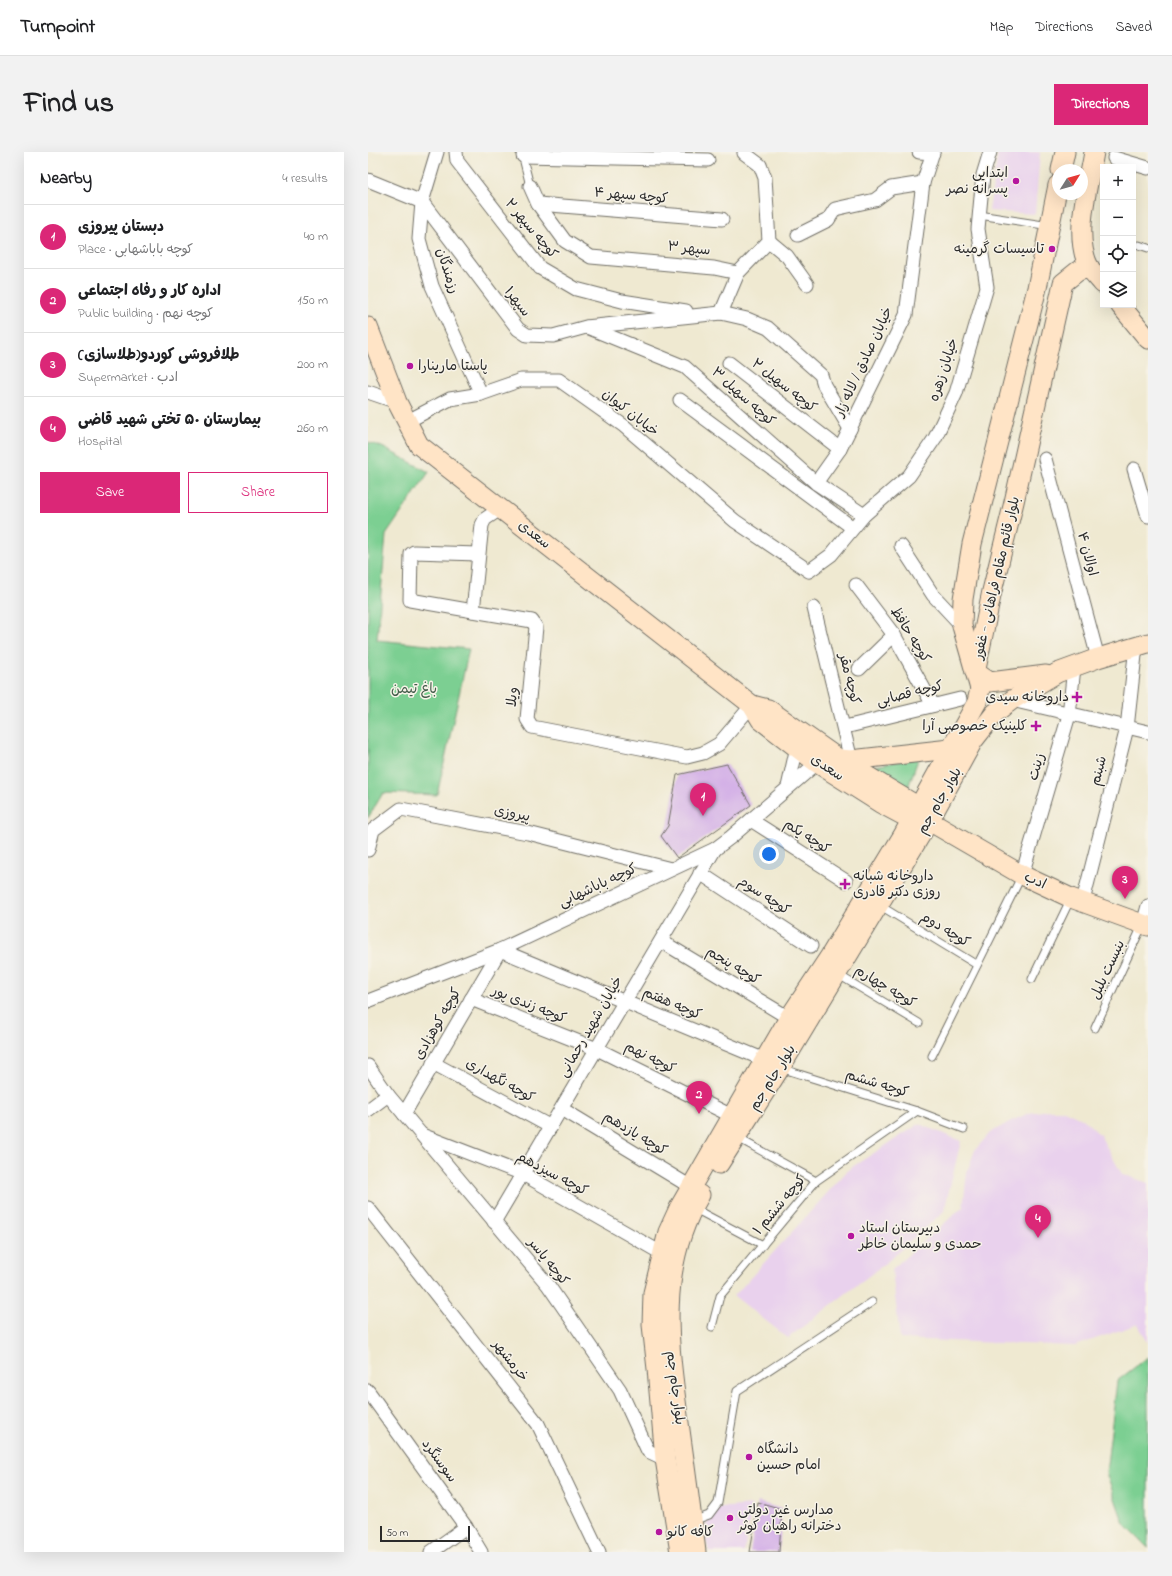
<!DOCTYPE html>
<meta charset="utf-8">
<style>
body{margin:0;font-family:"Indie Flower","Playpen Sans Arabic",sans-serif;background:#f2f2f2;color:#202124}
.controls{position:absolute;right:12px;top:12px;display:grid;overflow:hidden;border-radius:0px;box-shadow:0 4px 16px #0002}
.controls button{width:36px;height:36px;display:grid;place-items:center;padding:0;border:0;border-bottom:1px solid #e0e0e0;background:#fff;color:#202124;font:20px sans-serif}
.compass{position:absolute;left:684px;top:12px;width:36px;height:36px;border-radius:50%;background:#fff;box-shadow:0 4px 16px #0002;rotate:53deg}
.scale{position:absolute;left:12px;bottom:10px;width:90px;box-sizing:border-box;padding-left:4px;border:2px solid #2b2b2b;border-top:0;font-size:11px;line-height:14px;white-space:nowrap;color:#2b2b2b;-webkit-text-stroke:3px #f7f3e8;paint-order:stroke}
.you{position:absolute;left:401px;top:702px;width:14px;height:14px;margin:-10px;border:3px solid #fff;border-radius:50%;background:#1a73e8;box-shadow:0 0 0 6px #1a73e833}
.badge{display:grid;place-items:center;width:26px;height:26px;border-radius:50%;background:#db2777;color:#fff;font-size:13px;font-weight:700}
.pin{position:absolute;translate:-50% -33px;filter:drop-shadow(0 1px 2px #0008)}
.pin::after{content:'';position:absolute;top:21px;width:14px;height:12px;background:inherit;clip-path:polygon(0 0,100% 0,50% 100%)}
.list{margin:0;padding:0;list-style:none}
h2{display:flex;justify-content:space-between;align-items:center;height:52px;margin:0;padding:0 16px;font-size:17px}
h2 small{font-size:13px;font-weight:400;color:#757577}
.list li{display:grid;grid-template-columns:26px 1fr auto;gap:12px;align-items:center;box-sizing:border-box;height:64px;padding:0 16px;border-top:1px solid #e0e0e0}
.list b{display:block;font-size:15px;white-space:nowrap}
.list p{margin:0;font-size:13px;white-space:nowrap;color:#757577}
.list em{font-size:13px;font-style:normal;color:#757577}
.actions{display:flex;gap:8px;padding:12px 16px}
.actions a{flex:1;padding:9px 0;border:1px solid #db2777;border-radius:0px;text-align:center;font-size:14px;color:#db2777}
.actions .main{background:#db2777;color:#fff}
.icon{flex:none;width:22px;height:22px;fill:none;stroke:currentColor;stroke-width:2;stroke-linecap:round;stroke-linejoin:round}
.map{position:relative;flex:none;width:780px;height:1400px;overflow:hidden;border-radius:0px}
header{display:flex;align-items:center;gap:24px;box-sizing:border-box;height:56px;padding:0 20px;background:#fff;border-bottom:1px solid #e0e0e0}
header strong{font-size:19px}
nav{display:flex;gap:22px;margin-inline-start:auto;font-size:14px}
.intro{display:flex;align-items:center;justify-content:space-between;box-sizing:border-box;height:96px;padding:0 24px}
h1{margin:0;font-size:28px}
.button{padding:10px 18px;border-radius:0px;background:#db2777;color:#fff;font-size:14px;font-weight:700}
main{display:flex;gap:24px;padding:0 24px}
aside{flex:1;background:#fff;border-radius:0px;box-shadow:0 4px 16px #0002}
.map>svg:first-child{display:block}
.built{fill:#e9d1ed}
.green{fill:#7ccf92;stroke:#547d5e}
.building{fill:#d4b1e7}
.lines{fill:none;stroke-linecap:round;stroke-linejoin:round}
.lane-casing{stroke:#706e65;stroke-width:9}
.street-casing{stroke:#706e65;stroke-width:15}
.secondary-casing{stroke:#706e65;stroke-width:21}
.lane{stroke:#fff;stroke-width:7}
.street{stroke:#fff;stroke-width:13}
.secondary{stroke:#ffe4c6;stroke-width:19}
.poi-dot{fill:#b5179e;stroke:#f7f3e8;stroke-width:1.5}
.labels{text-anchor:middle;dominant-baseline:central;stroke-width:3;stroke-linejoin:round;paint-order:stroke}
.poi-label{font-size:14px;fill:#2b2b2b;stroke:#f7f3e8;text-anchor:start}
.street-label{font-size:14px;fill:#2b2b2b;stroke:#f7f3e8}
.park-label{font-size:14px;fill:#435c4a;stroke:#f7f3e8}
</style>
<header>
<strong>Turnpoint</strong>
<nav><a>Map</a><a>Directions</a><a>Saved</a></nav>
</header>
<div class="intro"><h1>Find us</h1><a class="button">Directions</a></div>
<main>
<aside>
<h2>Nearby<small>4 results</small></h2>
<ul class="list">
<li><span class="badge">1</span><div><b>دبستان پیروزی</b><p>Place · کوچه باباشهابی</p></div><em>40 m</em></li>
<li><span class="badge">2</span><div><b>اداره کار و رفاه اجتماعی</b><p>Public building · کوچه نهم</p></div><em>150 m</em></li>
<li><span class="badge">3</span><div><b>طلافروشی کوردو(طلاسازی)</b><p>Supermarket · ادب</p></div><em>200 m</em></li>
<li><span class="badge">4</span><div><b>بیمارستان ۵۰ تختی شهید قاضی</b><p>Hospital</p></div><em>260 m</em></li>
</ul>
<div class="actions"><a class="main">Save</a><a>Share</a></div>
</aside>
<div class="map">
<svg width="780" height="1400" viewBox="0 0 780 1400">
<rect width="100%" height="100%" fill="#f7f3e8"/>
<filter id="ink" filterUnits="userSpaceOnUse"><feTurbulence type="fractalNoise" baseFrequency=".025" numOctaves="2"/><feDisplacementMap in="SourceGraphic" scale="8" xChannelSelector="R" yChannelSelector="G"/><feConvolveMatrix kernelMatrix="1 2 1 2 8 2 1 2 1" color-interpolation-filters="sRGB"/></filter>
<filter id="wash" filterUnits="userSpaceOnUse"><feTurbulence type="fractalNoise" baseFrequency=".012" numOctaves="4" result="noise"/><feDisplacementMap in="SourceGraphic" scale="16" xChannelSelector="R" yChannelSelector="G"/><feGaussianBlur stdDeviation="0.9" result="paint"/><feColorMatrix in="noise" values="0 0 0 0 0 0 0 0 0 0 0 0 0 0 0 0 0 1.4 0 .05"/><feComposite in="paint" operator="in"/></filter>
<g filter="url(#wash)">
<rect width="100%" height="100%" fill="#efe9d1"/>
<g class="built">
<polygon points="630,0 672,0 667,62 621,59"/>
<polygon points="681,958 696,958 715,967 732,983 754,1022 780,1031 780,1191 770,1172 707,1194 532,1187 524,1117 595,1055 599,1020 607,998 622,981 643,969 661,961"/>
<polygon points="551,972 593,989 576,1059 519,1110 420,1186 366,1144 481,1017"/>
<polygon points="384,1353 376,1400 341,1400 335,1377 350,1356"/>
</g>
<g class="green">
<polygon points="0,290 14,295 61,320 18,383 9,488 101,497 69,643 15,641 0,666"/>
<polygon points="551,605 539,638 503,615"/>
<polygon points="780,1205 780,1396 756,1372 738,1321 749,1229"/>
</g>
<g id="blocks">
<g class="building">
<polygon points="359,612 383,653 309,706 293,684 300,674 309,623"/>
<polygon points="390,1350 414,1357 411,1400 382,1400"/>
</g>
</g>
</g>
<g filter="url(#ink)">
<use href="#blocks" fill-opacity="0" stroke="#706e65" stroke-width="1"/>
<g class="lines">
<g class="lane-casing">
<g id="lane">
<polyline points="154,2 162,34"/>
<polyline points="611,63 682,74"/>
<polyline points="771,93 780,96"/>
<polyline points="511,753 609,813"/>
<polyline points="469,822 551,871"/>
<polyline points="664,827 703,746"/>
<polyline points="727,876 774,774"/>
<polyline points="564,904 654,723"/>
<polyline points="412,916 549,959 596,977"/>
<polyline points="368,985 448,1029"/>
<polyline points="327,1057 395,1093"/>
<polyline points="344,1175 352,1144 448,1029 549,959"/>
<polyline points="325,1369 341,1363 350,1351 369,1239 504,1150"/>
</g>
</g>
<g class="street-casing">
<g id="street">
<polyline points="69,0 54,50 51,87 64,134 113,242"/>
<polyline points="88,0 89,9 172,116 208,137 254,149 318,159"/>
<polyline points="551,0 565,1"/>
<polyline points="155,4 340,8"/>
<polyline points="746,6 780,16"/>
<polyline points="0,28 54,50 150,177 159,183 185,184 218,175 353,161 379,167 400,176 453,223 456,233 482,277"/>
<polyline points="162,34 170,52 197,89 223,105 346,116 370,121"/>
<polyline points="170,52 354,67"/>
<polyline points="430,83 460,68 467,57 507,48 523,36 555,31"/>
<polyline points="401,89 419,104 439,132"/>
<polyline points="353,161 370,121 401,89 397,26 392,13 376,1"/>
<polyline points="219,175 317,215 448,331 496,363"/>
<polyline points="361,211 472,297"/>
<polyline points="0,240 29,250"/>
<polyline points="312,248 485,376"/>
<polyline points="38,270 82,247 113,242 153,228 191,228 256,274 367,369 441,419 463,403 496,363 541,324 567,286 588,241 619,135 610,77 615,23 622,0"/>
<polyline points="677,307 730,506"/>
<polyline points="766,317 780,364"/>
<polyline points="448,331 472,297 538,163 555,31 565,0"/>
<polyline points="132,357 117,367 114,373 105,459 164,469 168,475 159,567 164,575 319,605 335,601 351,592 384,553"/>
<polyline points="533,394 565,443 594,474"/>
<polyline points="488,433 526,483 565,553"/>
<polyline points="446,456 483,608"/>
<polyline points="105,459 42,448 43,402 46,400 110,402"/>
<polyline points="491,517 526,483"/>
<polyline points="644,548 780,580"/>
<polyline points="477,575 592,547"/>
<polyline points="420,635 429,595"/>
<polyline points="383,668 478,729"/>
<polyline points="0,698 5,678 33,657 160,681 303,717"/>
<polyline points="332,721 443,794"/>
<polyline points="654,723 701,563 706,515"/>
<polyline points="715,749 759,576 768,494"/>
<polyline points="775,772 780,754"/>
<polyline points="293,789 421,866"/>
<polyline points="103,847 229,897 364,964"/>
<polyline points="0,849 132,798 347,697 363,685 449,611"/>
<polyline points="65,911 183,975"/>
<polyline points="0,914 20,943 180,1133 252,1238 280,1299 297,1307"/>
<polyline points="194,957 323,1035"/>
<polyline points="0,958 20,943"/>
<polyline points="36,962 132,798 397,908"/>
<polyline points="54,983 155,1022 295,1102"/>
<polyline points="0,1056 170,1272 231,1400"/>
<polyline points="126,1070 347,697"/>
<polyline points="0,1239 98,1375 113,1400"/>
<polyline points="63,1400 98,1375"/>
</g>
</g>
<g class="secondary-casing">
<g id="secondary">
<path d="M726,0C721,33 703,87 723,118C727,123 731,127 735,132"/>
<polyline points="693,18 697,0"/>
<polyline points="752,153 780,187"/>
<polyline points="0,175 29,250 51,293 384,553 393,568 449,611 512,651 544,668 556,669"/>
<polyline points="608,517 624,439 646,350 695,131 710,119 722,116"/>
<polyline points="607,520 622,530 678,523"/>
<polyline points="384,553 400,557 471,607 551,655 561,669 654,723 703,746 780,774"/>
<polyline points="471,607 483,608 582,597"/>
<polyline points="351,1012 412,916 561,669 605,589 627,561 644,548 689,521 730,506 780,491"/>
<polyline points="312,1400 297,1307 289,1217 284,1173 285,1141 300,1080 311,1056 421,866 462,804 534,685 609,550 612,537 594,474 595,447 604,392 669,136 690,33"/>
<path d="M328,1400C323,1357 317,1314 311,1271C300,1191 289,1116 332,1043"/>
</g>
</g>
<use href="#lane" class="lane"/>
<use href="#street" class="street"/>
<use href="#secondary" class="secondary"/>
</g>
</g>
<g class="poi-dot">
<circle cx="648" cy="29" r="4"/>
<circle cx="684" cy="97" r="4"/>
<circle cx="42" cy="214" r="4"/>
<path d="M707 539h4v4h4v4h-4v4h-4v-4h-4v-4h4z"/>
<path d="M666 568h4v4h4v4h-4v4h-4v-4h-4v-4h4z"/>
<path d="M475 726h4v4h4v4h-4v4h-4v-4h-4v-4h4z"/>
<circle cx="483" cy="1084" r="4"/>
<circle cx="381" cy="1305" r="4"/>
<circle cx="362" cy="1366" r="4"/>
<circle cx="291" cy="1380" r="4"/>
</g>
<g class="labels">
<g class="poi-label">
<text x="640" y="21" text-anchor="end">ابتدایی<tspan x="640" dy="16">پسرانه نصر</tspan></text>
<text x="676" y="97" text-anchor="end">تاسیسات گرمینه</text>
<text x="50" y="214">پاستا مارینارا</text>
<text x="701" y="545" text-anchor="end">داروخانه سیدی</text>
<text x="659" y="574" text-anchor="end">کلینیک خصوصی آرا</text>
<text x="485" y="724">داروخانه شبانه<tspan x="485" dy="16">روزی دکتر قادری</tspan></text>
<text x="491" y="1076">دبیرستان استاد<tspan x="491" dy="16">حمدی و سلیمان خاطر</tspan></text>
<text x="389" y="1297">دانشگاه<tspan x="389" dy="16">امام حسین</tspan></text>
<text x="370" y="1358">مدارس غیر دولتی<tspan x="370" dy="16">دخترانه راهیان کوثر</tspan></text>
<text x="299" y="1380">کافه کانو</text>
</g>
<g class="street-label">
<text transform="translate(263 44) rotate(5)">کوچه سپهر ۴</text>
<text transform="translate(163 77) rotate(50)">کوچه سپهر ۲</text>
<text transform="translate(321 97) rotate(6)">سپهر ۳</text>
<text transform="translate(79 119) rotate(72)">رزمندگان</text>
<text transform="translate(149 150) rotate(52)">سپهر۱</text>
<text transform="translate(496 210) rotate(-65)">خیابان صادق / لاله زار</text>
<text transform="translate(576 218) rotate(-72)">خیابان زهره</text>
<text transform="translate(416 234) rotate(38)">کوچه سهیل ۲</text>
<text transform="translate(375 245) rotate(42)">کوچه سهیل ۳</text>
<text transform="translate(262 261) rotate(38)">خیابان کیوان</text>
<text transform="translate(166 383) rotate(38)">سعدی</text>
<text transform="translate(719 402) rotate(75)">اوالان ۴</text>
<text transform="translate(629 426) rotate(-77)">بلوار قائم مقام فراهانی - غفور</text>
<text transform="translate(542 483) rotate(58)">کوچه حافظ</text>
<text transform="translate(481 527) rotate(76)">کوچه مقر</text>
<text transform="translate(542 542) rotate(-14)">کوچه قصابی</text>
<text transform="translate(145 545) rotate(-84)">ویلا</text>
<text transform="translate(669 615) rotate(-74)">زینت</text>
<text transform="translate(459 616) rotate(34)">سعدی</text>
<text transform="translate(731 619) rotate(-76)">شبنم</text>
<text transform="translate(572 649) rotate(-60)">بلوار جام جم</text>
<text transform="translate(144 662) rotate(11)">پیروزی</text>
<text transform="translate(439 685) rotate(33)">کوچه یکم</text>
<text transform="translate(667 729) rotate(25)">ادب</text>
<text transform="translate(230 734) rotate(-25)">کوچه باباشهابی</text>
<text transform="translate(396 744) rotate(33)">کوچه سوم</text>
<text transform="translate(577 778) rotate(31)">کوچه دوم</text>
<text transform="translate(365 814) rotate(31)">کوچه پنجم</text>
<text transform="translate(740 818) rotate(-65)">بنبست بلبل</text>
<text transform="translate(517 835) rotate(31)">کوچه چهارم</text>
<text transform="translate(304 852) rotate(23)">کوچه هفتم</text>
<text transform="translate(161 853) rotate(22)">کوچه زندی پور</text>
<text transform="translate(70 872) rotate(-60)">کوچه کوهزادی</text>
<text transform="translate(223 875) rotate(-60)">خیابان شهید رحمانی</text>
<text transform="translate(282 906) rotate(27)">کوچه نهم</text>
<text transform="translate(405 926) rotate(-58)">بلوار جام جم</text>
<text transform="translate(132 929) rotate(29)">کوچه نگهداری</text>
<text transform="translate(509 932) rotate(17)">کوچه ششم</text>
<text transform="translate(267 982) rotate(31)">کوچه یازدهم</text>
<text transform="translate(184 1022) rotate(28)">کوچه سیزدهم</text>
<text transform="translate(412 1053) rotate(-50)">کوچه ششم ۱</text>
<text transform="translate(180 1110) rotate(51)">کوچه یاسر</text>
<text transform="translate(142 1209) rotate(52)">خرمشهر</text>
<text transform="translate(307 1236) rotate(83)">بلوار جام جم</text>
<text transform="translate(71 1309) rotate(54)">سوسنگرد</text>
</g>
<g class="park-label">
<text x="46" y="537">باغ تیمن</text>
</g>
</g>
</svg>
<div class="controls">
<button>+</button>
<button>−</button>
<button><svg class="icon" aria-label="locate" viewBox="0 0 24 24"><circle cx="12" cy="12" r="6"/><path d="M12 2v4M12 18v4M2 12h4M18 12h4"/></svg></button>
<button><svg class="icon" aria-label="layers" viewBox="0 0 24 24"><path d="M12 4l9 5-9 5-9-5zM3 14l9 5 9-5"/></svg></button>
</div>
<svg class="compass" viewBox="-18 -18 36 36"><path d="M0-13l5 13h-10z" fill="#e53935"/><path d="M0 13l5-13h-10z" fill="#757577"/></svg>
<div class="scale">50 m</div>
<div class="you"></div>
<div class="pin badge" style="left:335px;top:664px">1</div>
<div class="pin badge" style="left:331px;top:962px">2</div>
<div class="pin badge" style="left:757px;top:747px">3</div>
<div class="pin badge" style="left:670px;top:1086px">4</div>
</div>
</main>
